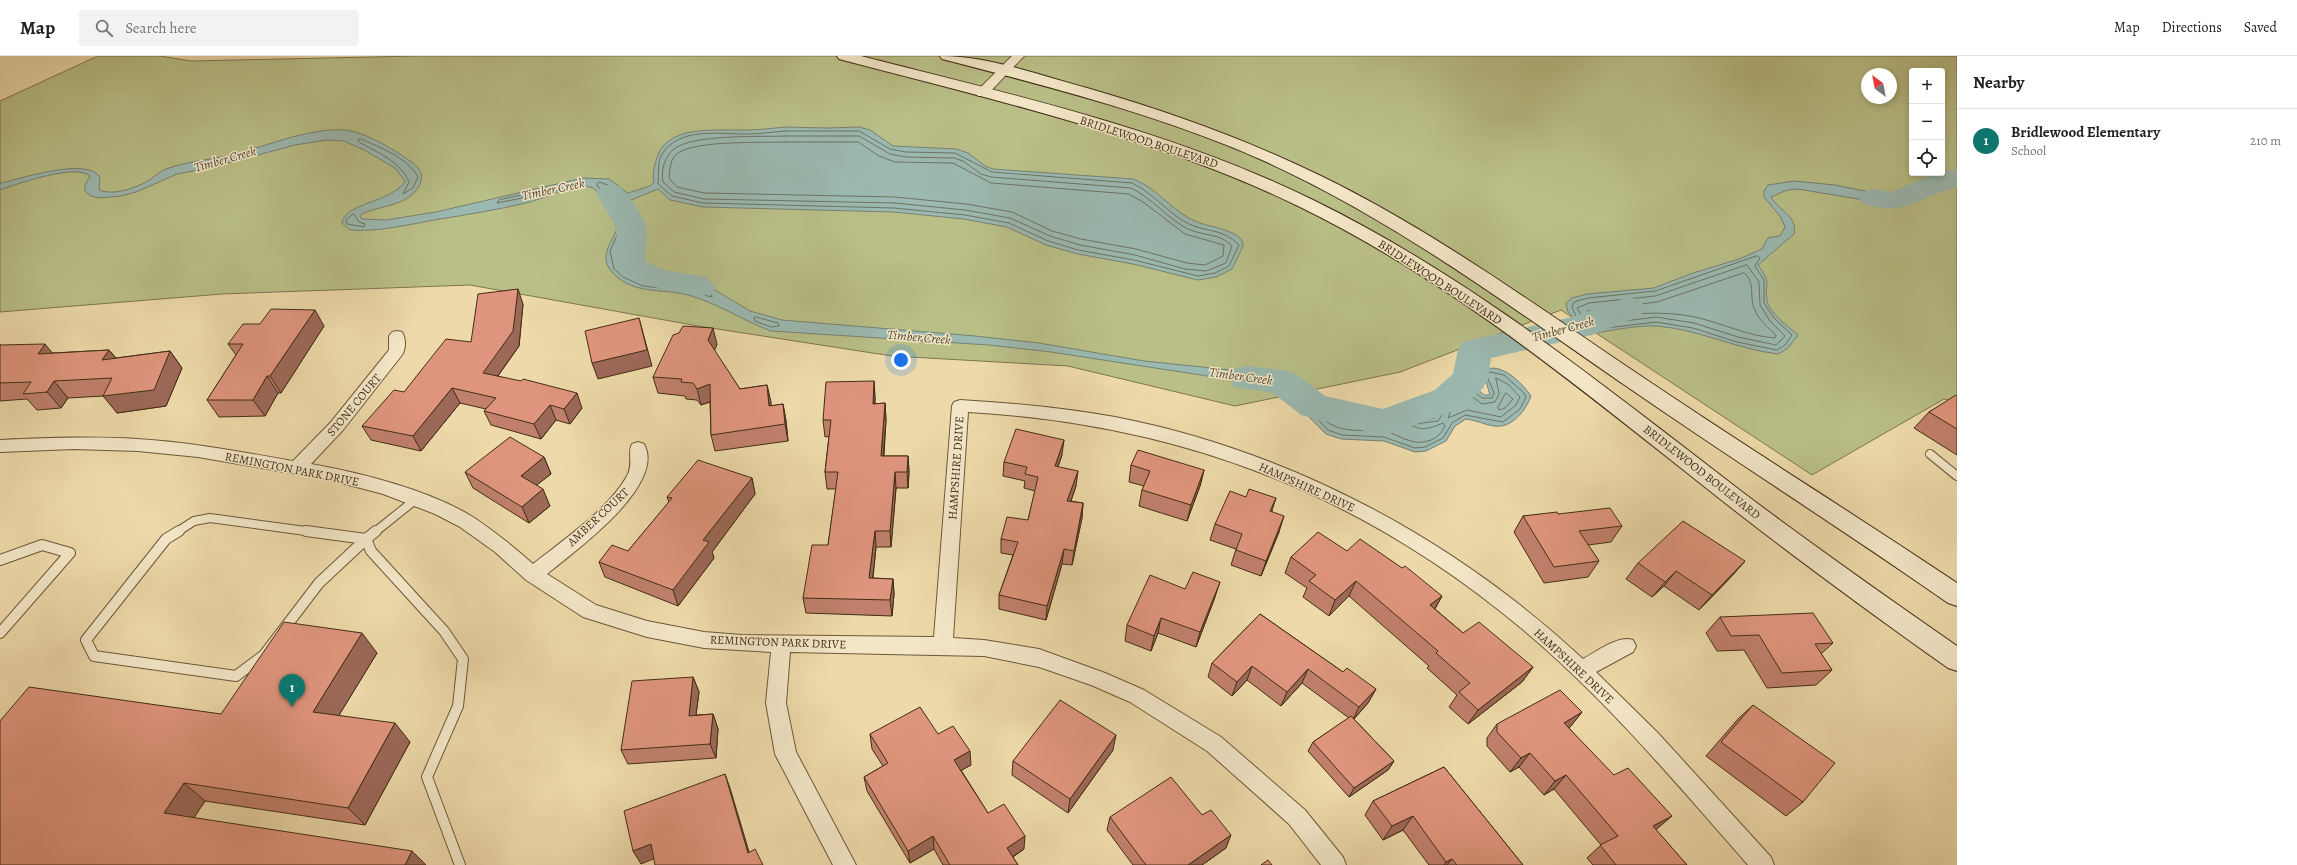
<!DOCTYPE html>
<meta charset="utf-8">
<style>
body{margin:0;font-family:Alegreya,serif;background:#f2f2f2;color:#222}
.controls{position:absolute;right:12px;top:12px;display:grid;overflow:hidden;border-radius:4px;box-shadow:0 2px 6px #0003}
.controls button{width:36px;height:36px;display:grid;place-items:center;padding:0;border:0;border-bottom:1px solid #e0e0e0;background:#fff;color:#222;font:20px sans-serif}
.compass{position:absolute;left:1861px;top:12px;width:36px;height:36px;border-radius:50%;background:#fff;box-shadow:0 2px 6px #0003;rotate:328deg}
.you{position:absolute;left:901px;top:304px;width:14px;height:14px;margin:-10px;border:3px solid #fff;border-radius:50%;background:#1a73e8;box-shadow:0 0 0 6px #1a73e833}
.badge{display:grid;place-items:center;width:26px;height:26px;border-radius:50%;background:#0f766e;color:#fff;font-size:13px;font-weight:700}
.pin{position:absolute;translate:-50% -33px;filter:drop-shadow(0 1px 2px #0008)}
.pin::after{content:'';position:absolute;top:21px;width:14px;height:12px;background:inherit;clip-path:polygon(0 0,100% 0,50% 100%)}
.list{margin:0;padding:0;list-style:none}
h2{display:flex;justify-content:space-between;align-items:center;height:52px;margin:0;padding:0 16px;font-size:17px}
h2 small{font-size:13px;font-weight:400;color:#767676}
.list li{display:grid;grid-template-columns:26px 1fr auto;gap:12px;align-items:center;box-sizing:border-box;height:64px;padding:0 16px;border-top:1px solid #e0e0e0}
.list b{display:block;font-size:15px;white-space:nowrap}
.list p{margin:0;font-size:13px;white-space:nowrap;color:#767676}
.list em{font-size:13px;font-style:normal;color:#767676}
.icon{flex:none;width:22px;height:22px;fill:none;stroke:currentColor;stroke-width:2;stroke-linecap:round;stroke-linejoin:round}
.map{position:relative;flex:none;width:1957px;height:809px;overflow:hidden}
header{display:flex;align-items:center;gap:24px;box-sizing:border-box;height:56px;padding:0 20px;background:#fff;border-bottom:1px solid #e0e0e0}
header strong{font-size:19px}
nav{display:flex;gap:22px;margin-inline-start:auto;font-size:14px}
.search{width:280px;height:36px;background:#f2f2f2;display:flex;align-items:center;gap:10px;box-sizing:border-box;padding:0 14px;border-radius:4px;color:#767676;font-size:15px}
main{display:flex}
aside{flex:1;background:#fff}
.map>svg:first-child{display:block}
.green{fill:#b9bf87;stroke:#7e764e;fill-rule:evenodd}
.water{fill:#9bb9b1;stroke:#778173}
.lines{fill:none;stroke-linecap:round;stroke-linejoin:round}
.shore{stroke:#6e7363;stroke-width:1}
.river{fill:#9bb9b1;fill-rule:evenodd}
.service-far1-casing{stroke:#6d583a;stroke-width:10}
.service-casing{stroke:#6d583a;stroke-width:12}
.minor-casing{stroke:#6d583a;stroke-width:2}
.secondary-casing{stroke:#422d15;stroke-width:2}
.service-far1{stroke:#f3e6c7;stroke-width:8}
.service{stroke:#f3e6c7;stroke-width:10}
.minor{fill:#f3e6c7;fill-rule:evenodd}
.secondary{fill:#f3e6c7;fill-rule:evenodd}
.wall{fill:#c0806c;stroke:#422d15}
.shaded-wall{fill:#9c6858;stroke:#422d15}
.building{fill:#df957d;stroke:#422d15}
.labels{text-anchor:middle;dominant-baseline:central;stroke-width:3;stroke-linejoin:round;paint-order:stroke}
.street-label{font-size:12px;fill:#422d15;stroke:#f3e6c7}
.water-label{font-size:13px;font-style:italic;fill:#544934;stroke:#f3e6c7}
</style>
<header>
<strong>Map</strong>
<div class="search"><svg class="icon" aria-label="search" viewBox="0 0 24 24"><circle cx="10" cy="10" r="6"/><path d="M15 15l6 6"/></svg>Search here</div>
<nav><a>Map</a><a>Directions</a><a>Saved</a></nav>
</header>
<main>
<div class="map">
<svg width="1957" height="809" viewBox="0 0 1957 809">
<rect width="100%" height="100%" fill="#edd9a9"/>
<filter id="stains"><feTurbulence type="fractalNoise" baseFrequency=".005" numOctaves="4"/><feColorMatrix values="0 0 0 0 .2 0 0 0 0 .09 0 0 0 0 .02 0 0 0 .5 -.17"/></filter>
<radialGradient id="worn" r=".72"><stop offset=".6" stop-color="#630" stop-opacity="0"/><stop offset="1" stop-color="#630" stop-opacity=".3"/></radialGradient>
<path class="green" d="M98,0H160L191,5L418,0H1957V346L1944,343L1812,419L1561,254L1400,316L1235,350L1068,310L892,300L698,270L470,229L222,238L0,256V45ZM1912,15H1942V117H1912ZM1867,18H1891V42H1867Z"/>
<g class="water">
<path d="M786,71L827,72L859,71L870,74L893,90L956,93L968,97L985,110L993,113L1133,123C1158,132 1172,156 1197,166C1208,171 1244,174 1243,190L1232,213L1216,221L1198,224L1133,208L1078,198L1046,189L1007,171L964,163L894,156L703,151L670,144L658,133L631,144L643,168L628,185L623,196L624,203L630,210L646,220L698,224L750,255L782,264L975,280L1039,287L1144,305L1270,318L1285,325L1307,348L1314,350L1389,354C1407,356 1415,368 1435,362L1444,349L1443,345L1434,340C1440,330 1460,321 1470,326C1476,329 1479,335 1484,339H1490L1483,315C1500,304 1522,327 1531,340C1526,354 1512,373 1494,370C1485,369 1476,364 1466,363L1455,370L1446,385L1426,395L1415,396L1384,385L1341,383L1326,378L1310,362L1298,343L1286,333L1273,327H1253L1051,296L989,289L771,275C742,264 717,247 688,239C661,232 632,239 612,216C594,196 622,180 617,163C615,155 608,149 603,143C599,139 596,132 590,131C573,126 544,143 526,147C496,154 465,159 434,164C407,169 378,176 350,174L342,167C344,147 393,146 405,125L395,112L364,94L344,85L327,84L295,89L209,112L177,118L136,136L121,140L99,142L91,140L85,135V129L90,120C76,107 17,128 0,134V127H2C22,122 87,101 100,121L99,134C114,140 135,132 148,125C154,121 159,116 166,113C187,105 212,104 234,98C268,90 308,72 343,74C363,75 387,90 403,100C413,107 426,114 420,128C408,152 380,148 360,159L362,163L386,164L436,156L583,122L609,123L628,137L650,130L654,126C652,118 654,112 656,105C664,67 718,75 747,74C760,74 773,72 786,71Z"/>
<path d="M1794,125L1835,129L1885,139H1899L1957,125V130L1899,147H1882L1798,133L1787,134L1771,141C1778,154 1798,160 1794,178L1758,209C1773,230 1764,223 1767,244C1769,257 1788,270 1798,279L1788,292L1778,298C1736,293 1698,273 1656,270C1636,269 1609,275 1589,278L1570,265L1574,262L1568,256L1566,247L1572,242L1587,238L1654,232L1693,217L1739,203L1762,193L1768,182L1780,180L1785,171L1780,160L1764,141V135L1768,129Z"/>
</g>
<g class="lines">
<g class="shore">
<path d="M786,75H859L890,93L906,96L955,97L992,116L1132,127C1154,137 1168,158 1189,168C1209,177 1222,172 1239,189L1229,210L1215,217L1198,220L1134,204L1078,194L1048,185L1009,167L965,159L894,152L703,147L672,140L658,128C659,118 657,106 662,98C679,71 719,78 746,78C759,78 773,76 786,75Z"/>
<path d="M786,80H859L890,98L906,101L954,102L963,105L981,118L991,121L1131,132C1152,142 1166,161 1186,172C1201,180 1221,177 1232,190L1226,207L1206,215L1185,213L1135,199L1080,189L1050,180L1010,162L965,154L895,147L704,143L674,136L663,126C661,114 664,101 674,93C692,78 761,81 786,80Z"/>
<path d="M361,83C381,92 407,101 418,121L413,132L403,138L409,126C401,106 377,96 359,86L358,84Z"/>
<path d="M786,86H858L879,100L895,106L953,107L991,127L1129,138L1143,146L1185,178L1224,189L1223,200L1205,209L1187,207L1136,193L1081,183L1052,175L1012,156L966,148L895,141L704,137L677,131L669,122C670,113 670,102 678,97C697,84 762,87 786,86Z"/>
<path d="M599,126C628,135 625,142 638,167L619,194C616,241 702,210 712,241L687,235L643,230L623,221L614,213L610,195L621,171V162L597,129Z"/>
<polygon points="540,135 543,136 542,138 497,147 499,144"/>
<polygon points="354,158 359,166 365,168 364,171 347,168 346,164"/>
<polygon points="1757,200 1760,202 1755,210 1764,224 1764,247 1774,262 1792,279 1785,289 1777,294 1737,286 1693,272 1656,266 1590,274 1578,265 1572,251 1574,246 1588,242 1655,235"/>
<polygon points="1747,209 1759,226 1760,249 1770,265 1785,280 1776,289 1738,281 1694,267 1656,261 1592,269 1583,262 1577,252 1589,247 1655,240"/>
<path d="M1744,217C1756,226 1749,240 1754,252C1758,263 1767,271 1776,279L1775,282C1747,280 1722,267 1695,261C1661,254 1628,258 1594,262L1587,255L1657,246Z"/>
<polygon points="756,261 778,267 779,270 771,271 755,265 754,262"/>
<polygon points="1490,316 1504,319 1524,337 1526,341 1520,353 1503,366 1465,359 1452,367 1443,382 1425,391 1415,392 1384,381 1342,379 1328,374 1311,356 1313,353 1389,358 1415,368 1438,365 1448,350 1446,343 1441,338 1453,331 1465,328 1482,342 1492,342 1494,337 1487,320"/>
<path d="M1496,322L1509,329L1520,341L1516,349L1501,361L1467,354L1448,362L1453,349L1450,338C1466,331 1470,340 1482,348L1495,346L1499,338Z"/>
<polygon points="1506,337 1513,343 1505,352 1499,354 1498,352"/>
<path d="M1324,359C1346,360 1371,359 1393,363C1417,367 1414,380 1443,367L1445,370C1441,379 1433,385 1423,386C1410,388 1399,379 1387,376C1364,372 1342,380 1322,362Z"/>
</g>
<g class="river">
<path d="M1957,113V131C1950,132 1943,136 1936,138C1904,151 1898,157 1863,148L1859,142L1863,136L1874,133L1891,136L1937,117Z"/>
<path d="M611,128L621,131C631,144 646,161 647,178C648,189 643,196 647,206L664,214L706,221L716,231L712,238C700,241 695,239 684,237C661,233 646,230 624,220L614,201L617,178L614,167L596,137L601,131Z"/>
<polygon points="1628,241 1640,244 1645,252 1640,260 1592,279 1491,302 1488,323 1483,332 1461,352 1384,380 1301,359 1273,337 1234,331 1229,322 1234,313 1247,310 1282,314 1295,317 1325,340 1383,353 1435,334 1453,318 1458,294 1463,286 1572,261"/>
</g>
<g class="service-far1-casing">
<g id="service-far1">
<polyline points="1930,398 1957,420"/>
<polyline points="177,476 194,465 210,462 313,476"/>
<polyline points="375,476 415,444"/>
</g>
</g>
<g class="service-casing">
<g id="service">
<polyline points="179,475 166,483 86,584 94,600 236,620 264,599 319,527 366,483 306,475"/>
<polyline points="376,475 366,483 371,495 444,575 463,603 458,650 427,721 460,809"/>
<polyline points="0,504 42,489 70,497 0,577"/>
</g>
</g>
<g class="minor-casing">
<g id="minor">
<polygon points="1012,0 1024,0 986,40 978,40 976,37 978,34"/>
<path d="M397,275L402,276C406,282 406,293 402,299L343,374L311,408C362,417 429,434 473,461C494,475 514,491 533,508C563,484 608,454 627,420C634,408 627,397 632,388L638,386L644,388C667,429 575,495 547,518L596,549L647,565L704,576L742,579L934,581L952,350L954,346L960,344C1012,347 1064,352 1115,361C1290,395 1453,482 1583,603C1596,596 1618,579 1633,584L1636,590L1633,596L1596,616L1658,677L1771,801L1774,809H1748C1676,727 1605,642 1521,572C1358,436 1179,368 968,356L953,582L984,584L1039,593L1105,617L1144,634L1221,681L1305,754L1343,801L1346,809H1321L1289,768L1207,695L1130,646L1091,629L1039,611L984,600L790,596L786,647L796,696L856,809H833L775,698L766,647L771,596L704,592L647,581L583,561L526,524L495,496L460,471L435,458L383,438L326,423L198,401L138,395L74,393L0,396V384C46,382 91,380 137,383C189,386 242,396 293,405L331,366L389,294V280L392,276Z"/>
</g>
</g>
<g class="secondary-casing">
<g id="secondary">
<path d="M837,0H861C1013,39 1171,74 1313,144C1469,220 1604,330 1741,435C1812,489 1884,539 1957,590V615L1948,612C1869,556 1791,499 1715,439C1583,335 1451,224 1298,150C1153,80 994,44 839,3Z"/>
<path d="M940,0C989,0 1039,19 1087,32C1167,55 1245,83 1321,120C1434,175 1536,250 1641,320C1745,390 1852,457 1957,527V550L1948,547C1842,473 1733,404 1626,330C1508,249 1393,163 1262,104C1160,59 1050,31 942,3Z"/>
</g>
</g>
<use href="#service-far1" class="service-far1"/>
<use href="#service" class="service"/>
<use href="#minor" class="minor"/>
<use href="#secondary" class="secondary"/>
</g>
<g class="wall">
<polygon points="523,248 519,290 498,320 582,352 570,368 556,364 541,383 491,369 484,355 486,353 460,347 421,395 371,384 362,370 404,336"/>
<polygon points="324,270 281,337 278,337 265,360 219,361 207,344 236,299 228,288"/>
<polygon points="717,288 714,294 740,333 767,329 771,350 783,348 786,365 788,385 715,395 711,379 710,346 701,349 697,344 686,343 685,340 658,337 653,321"/>
<polygon points="0,289 53,297 109,294 116,302 170,295 182,312 166,350 117,357 104,340 68,342 61,352 37,354 27,343 0,345"/>
<polygon points="874,325 875,342 875,348 885,347 886,364 884,400 908,400 909,416 908,432 896,432 891,491 876,491 873,522 893,523 894,538 892,560 806,557 803,542 828,489 836,433 827,433 825,416 829,380 825,381 823,364"/>
<polygon points="1957,340 1957,399 1914,372 1929,356"/>
<polygon points="1062,399 1058,411 1076,430 1071,445 1083,447 1082,462 1072,509 1062,508 1046,564 999,553 999,539 1013,499 1001,497 1001,483 1028,464 1035,435 1024,432 1025,425 1003,420 1004,406"/>
<polygon points="544,401 551,418 536,429 550,450 529,467 473,432 465,416"/>
<polygon points="1131,409 1204,414 1200,430 1187,465 1139,450 1142,434 1144,430 1129,426"/>
<polygon points="752,422 755,438 712,496 714,502 678,550 605,521 599,506 628,495 669,446 667,441"/>
<polygon points="1272,455 1279,476 1261,520 1231,509 1236,493 1210,484 1215,468"/>
<polygon points="1558,458 1622,470 1611,486 1588,489 1599,505 1588,521 1544,527 1514,476 1523,460"/>
<polygon points="1347,495 1442,540 1435,553 1463,577 1533,611 1522,626 1468,668 1449,651 1457,639 1427,612 1429,610 1349,540 1329,560 1303,541 1307,532 1285,517 1291,501"/>
<polygon points="1745,505 1731,521 1699,554 1664,530 1652,541 1626,523 1638,507"/>
<polygon points="1185,533 1215,541 1196,591 1158,577 1151,595 1125,585 1127,569"/>
<polygon points="1260,558 1343,616 1376,633 1368,647 1354,663 1394,705 1388,714 1349,741 1308,695 1313,686 1349,662 1302,627 1281,650 1247,624 1232,640 1208,621 1212,607"/>
<polygon points="1720,561 1833,587 1821,598 1832,614 1816,629 1767,632 1744,594 1717,595 1706,577"/>
<polygon points="377,597 339,659 410,686 365,769 205,745 194,761 0,809 221,658"/>
<polygon points="693,621 699,636 696,659 713,658 718,673 716,702 628,708 621,694"/>
<polygon points="1753,649 1803,746 1786,760 1706,700 1738,663"/>
<polygon points="1582,656 1570,671 1569,672 1657,773 1656,774 1687,809 1593,809 1587,802 1601,789 1554,733 1544,739 1519,711 1510,716 1487,690 1487,682 1497,668"/>
<polygon points="870,678 938,678 971,709 961,714 988,757 1024,793 1013,801 1018,809 943,809 934,793 910,807 867,735 864,721 883,710 872,693"/>
<polygon points="1113,694 1068,757 1012,719 1013,705"/>
<polygon points="1444,711 1523,809 1429,809 1403,774 1383,784 1365,759 1373,745"/>
<polygon points="1110,761 1226,792 1202,809 1133,809 1107,774"/>
</g>
<g class="shaded-wall">
<polygon points="518,233 523,248 519,290 489,332 483,317"/>
<polygon points="315,254 324,270 281,337 270,320"/>
<polygon points="639,262 652,310 598,323 592,307"/>
<polygon points="713,272 717,288 712,301 708,284"/>
<polygon points="45,288 59,305 38,298"/>
<polygon points="109,294 122,310 102,304"/>
<polygon points="170,295 182,312 166,350 117,357 103,340"/>
<polygon points="267,320 278,337 265,360 253,344"/>
<polygon points="54,325 68,342 61,352 47,336"/>
<polygon points="874,325 875,342 874,364 873,348"/>
<polygon points="710,328 714,344 701,349 697,333"/>
<polygon points="767,329 771,346 773,367 769,350"/>
<polygon points="452,332 460,347 421,395 413,380"/>
<polygon points="577,337 582,352 570,368 564,353"/>
<polygon points="885,347 886,364 882,416 881,400"/>
<polygon points="783,348 786,365 788,385 785,368"/>
<polygon points="550,349 556,364 541,383 534,368"/>
<polygon points="1064,384 1062,399 1053,424 1055,410"/>
<polygon points="908,400 909,416 908,432 907,416"/>
<polygon points="544,401 551,418 528,436 521,420"/>
<polygon points="1204,414 1200,430 1187,465 1191,449"/>
<polygon points="1078,415 1076,430 1066,459 1067,445"/>
<polygon points="895,416 896,432 891,491 890,475"/>
<polygon points="752,422 755,438 712,496 714,502 678,550 673,534 703,484"/>
<polygon points="543,433 550,450 529,467 522,451"/>
<polygon points="1276,442 1271,458 1270,455"/>
<polygon points="1083,447 1082,462 1072,509 1074,495"/>
<polygon points="1284,460 1279,476 1261,520 1266,505"/>
<polygon points="875,475 876,491 871,537 869,522"/>
<polygon points="1064,493 1062,508 1046,564 1047,550"/>
<polygon points="1745,505 1731,521 1699,554 1712,539"/>
<polygon points="1676,515 1664,530 1652,541 1665,526"/>
<polygon points="893,523 894,538 892,560 890,544"/>
<polygon points="1356,525 1349,540 1329,560 1335,544"/>
<polygon points="1220,526 1215,541 1196,591 1200,576"/>
<polygon points="1442,540 1433,556 1430,549"/>
<polygon points="1161,562 1158,577 1151,595 1154,580"/>
<polygon points="362,577 377,597 330,674 313,656"/>
<polygon points="1252,610 1247,624 1232,640 1237,626"/>
<polygon points="1533,611 1522,626 1468,668 1478,654"/>
<polygon points="1308,613 1302,627 1281,650 1287,636"/>
<polygon points="693,621 699,636 694,674 689,660"/>
<polygon points="1376,633 1368,647 1352,665 1359,651"/>
<polygon points="1582,656 1570,671 1552,681 1564,667"/>
<polygon points="713,658 718,673 716,702 710,688"/>
<polygon points="395,667 410,686 365,769 348,752"/>
<polygon points="1116,679 1113,694 1068,757 1070,743"/>
<polygon points="970,695 971,709 955,718 954,704"/>
<polygon points="1530,697 1519,711 1510,716 1521,702"/>
<polygon points="1394,705 1388,714 1349,741 1354,732"/>
<polygon points="725,718 730,732 753,809 748,797"/>
<polygon points="1566,719 1554,733 1544,739 1555,725"/>
<polygon points="184,727 205,745 186,774 164,757"/>
<polygon points="1413,760 1403,774 1383,784 1392,770"/>
<polygon points="1672,760 1657,773 1638,783 1653,770"/>
<polygon points="1231,779 1226,792 1202,809 1188,809"/>
<polygon points="933,780 934,793 910,807 908,795"/>
<polygon points="1025,780 1024,793 1006,805 1007,792"/>
<polygon points="651,788 658,801 641,808 633,795"/>
<polygon points="412,795 426,809 405,809"/>
<polygon points="1452,803 1447,809 1444,809 1446,806"/>
</g>
<g class="building">
<polygon points="518,233 513,275 483,317 521,325 523,323 577,337 564,353 550,349 534,368 484,355 496,342 452,332 413,380 362,370 394,334 404,336 446,283 471,286 478,238"/>
<polygon points="271,253 315,254 270,320 267,320 253,344 207,344 243,288 228,288 243,268 260,268"/>
<polygon points="639,262 647,294 592,307 585,275"/>
<polygon points="683,270 713,272 708,284 740,333 767,329 769,350 783,348 785,368 711,379 710,328 697,333 693,327 681,326 682,323 653,321 673,279 679,277"/>
<polygon points="45,288 38,298 109,294 102,304 170,295 154,334 103,340 112,322 54,325 47,336 23,338 31,326 0,327 0,289"/>
<polygon points="874,325 873,348 885,347 881,400 908,400 907,416 895,416 890,475 875,475 869,522 893,523 890,544 803,542 812,489 828,489 838,416 825,416 831,364 823,364 826,326"/>
<polygon points="1956,339 1957,340 1957,373 1929,356"/>
<polygon points="1016,373 1064,384 1055,410 1078,415 1067,445 1083,447 1074,495 1064,493 1047,550 999,539 1018,486 1001,483 1007,461 1028,464 1038,421 1025,418 1027,411 1004,406"/>
<polygon points="510,381 544,401 521,420 543,433 522,451 465,416"/>
<polygon points="1138,394 1204,414 1191,449 1142,434 1150,415 1131,409"/>
<polygon points="698,404 752,422 703,484 709,486 673,534 599,506 612,489 628,495 672,442 667,441"/>
<polygon points="1249,433 1276,442 1270,455 1284,460 1266,505 1236,494 1242,478 1215,468 1230,435 1246,441"/>
<polygon points="1610,452 1622,470 1579,475 1599,505 1554,511 1523,460 1557,456 1558,458"/>
<polygon points="1683,465 1745,505 1712,539 1676,515 1665,526 1638,507"/>
<polygon points="1318,476 1347,495 1360,483 1402,512 1405,510 1442,540 1430,549 1463,577 1479,566 1533,611 1478,654 1459,636 1470,627 1436,597 1438,595 1356,525 1335,544 1309,525 1316,519 1291,501"/>
<polygon points="1193,516 1220,526 1200,576 1161,562 1154,580 1127,569 1150,519 1185,533"/>
<polygon points="1813,557 1833,587 1815,588 1832,614 1782,617 1759,579 1731,580 1720,561"/>
<polygon points="1260,558 1343,616 1347,612 1376,633 1359,651 1308,613 1287,636 1252,610 1237,626 1212,607"/>
<polygon points="284,566 362,577 313,656 395,667 348,752 184,727 164,757 412,795 405,809 0,809 0,665 29,631 221,658"/>
<polygon points="693,621 689,660 713,658 710,688 621,694 632,625"/>
<polygon points="1560,634 1582,656 1564,667 1614,719 1628,712 1672,760 1653,770 1687,809 1616,809 1600,789 1618,780 1566,719 1555,725 1530,697 1521,702 1497,676 1497,668"/>
<polygon points="1060,644 1116,679 1070,743 1013,705"/>
<polygon points="1753,649 1835,707 1803,746 1721,686"/>
<polygon points="920,651 938,678 953,670 970,695 954,704 988,757 1004,748 1025,780 1007,792 1018,809 950,809 933,780 908,795 864,721 888,707 870,678"/>
<polygon points="1351,660 1394,705 1354,732 1313,686"/>
<polygon points="1444,711 1523,809 1457,809 1452,803 1446,806 1413,760 1392,770 1373,745"/>
<polygon points="725,718 748,797 755,793 763,809 655,809 651,788 633,795 624,755"/>
<polygon points="1171,721 1202,759 1211,754 1231,779 1188,809 1146,809 1110,761"/>
<polygon points="1268,804 1272,809 1261,809"/>
</g>
<g class="labels">
<g class="street-label">
<text transform="translate(1149 86) rotate(18)">BRIDLEWOOD BOULEVARD</text>
<text transform="translate(1440 226) rotate(33)">BRIDLEWOOD BOULEVARD</text>
<text transform="translate(354 349) rotate(-50)">STONE COURT</text>
<text transform="translate(956 412) rotate(-86)">HAMPSHIRE DRIVE</text>
<text transform="translate(292 413) rotate(11)">REMINGTON PARK DRIVE</text>
<text transform="translate(1702 416) rotate(38)">BRIDLEWOOD BOULEVARD</text>
<text transform="translate(1307 431) rotate(24)">HAMPSHIRE DRIVE</text>
<text transform="translate(598 461) rotate(-43)">AMBER COURT</text>
<text transform="translate(778 586) rotate(2)">REMINGTON PARK DRIVE</text>
<text transform="translate(1574 610) rotate(43)">HAMPSHIRE DRIVE</text>
</g>
<g class="water-label">
<text transform="translate(225 103) rotate(-16)">Timber Creek</text>
<text transform="translate(553 133) rotate(-12)">Timber Creek</text>
<text transform="translate(1563 273) rotate(-15)">Timber Creek</text>
<text transform="translate(919 281) rotate(5)">Timber Creek</text>
<text transform="translate(1241 320) rotate(8)">Timber Creek</text>
</g>
</g>
<rect width="100%" height="100%" filter="url(#stains)"/>
<rect width="100%" height="100%" fill="url(#worn)"/>
</svg>
<div class="controls">
<button>+</button>
<button>−</button>
<button><svg class="icon" aria-label="locate" viewBox="0 0 24 24"><circle cx="12" cy="12" r="6"/><path d="M12 2v4M12 18v4M2 12h4M18 12h4"/></svg></button>
</div>
<svg class="compass" viewBox="-18 -18 36 36"><path d="M0-13l5 13h-10z" fill="#e53935"/><path d="M0 13l5-13h-10z" fill="#767676"/></svg>
<div class="you"></div>
<div class="pin badge" style="left:292px;top:651px">1</div>
</div>
<aside>
<h2>Nearby<small></small></h2>
<ul class="list">
<li><span class="badge">1</span><div><b>Bridlewood Elementary</b><p>School</p></div><em>210 m</em></li>
</ul>
</aside>
</main>
